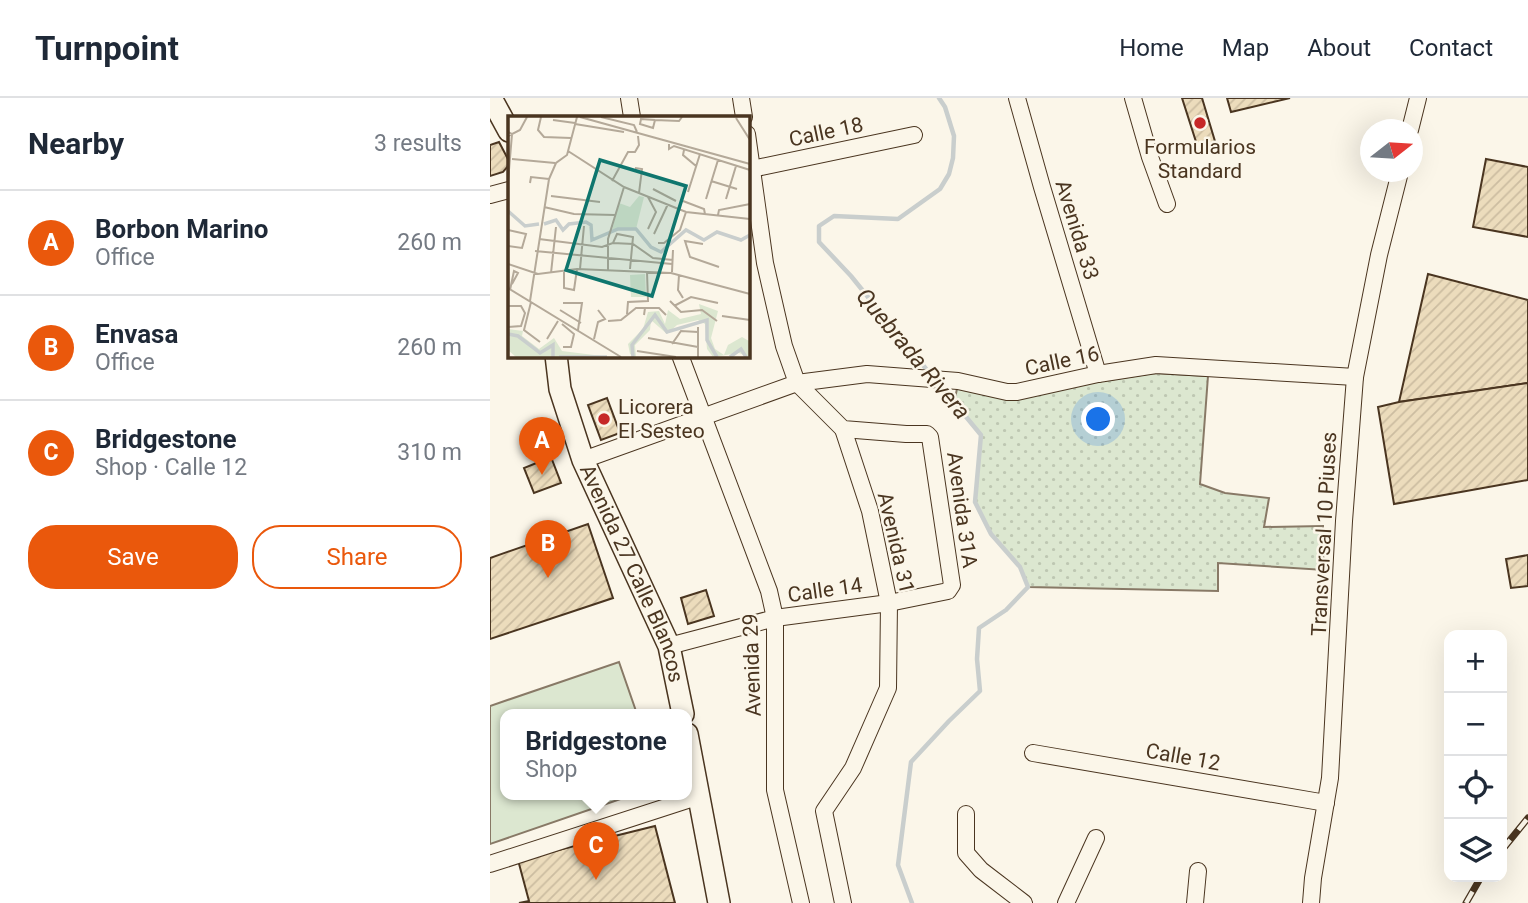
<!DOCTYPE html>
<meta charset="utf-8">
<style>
body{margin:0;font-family:Roboto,sans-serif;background:#f2f2f3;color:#1f2937}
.controls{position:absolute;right:21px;bottom:21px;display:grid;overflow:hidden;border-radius:14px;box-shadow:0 7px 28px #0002}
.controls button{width:63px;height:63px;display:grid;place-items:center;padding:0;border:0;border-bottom:2px solid #e0e1e3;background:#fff;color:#1f2937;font:35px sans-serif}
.compass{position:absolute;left:870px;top:21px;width:63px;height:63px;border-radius:50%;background:#fff;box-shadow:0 7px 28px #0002;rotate:73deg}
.you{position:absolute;left:609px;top:322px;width:24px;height:24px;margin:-18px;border:5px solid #fff;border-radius:50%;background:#1a73e8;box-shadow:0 0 0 10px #1a73e833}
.badge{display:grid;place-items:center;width:46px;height:46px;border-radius:50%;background:#ea580c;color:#fff;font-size:23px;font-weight:700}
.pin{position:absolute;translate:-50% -58px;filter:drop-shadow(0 2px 4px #0008)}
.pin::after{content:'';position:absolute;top:37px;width:24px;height:21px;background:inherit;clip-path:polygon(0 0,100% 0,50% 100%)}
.popup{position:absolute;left:10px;top:611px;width:192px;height:91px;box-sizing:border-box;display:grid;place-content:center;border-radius:14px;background:#fff;filter:drop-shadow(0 2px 5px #0005);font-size:23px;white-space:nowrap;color:#747a83}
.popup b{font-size:26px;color:#1f2937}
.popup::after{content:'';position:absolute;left:50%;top:100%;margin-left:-14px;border:14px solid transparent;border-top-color:#fff}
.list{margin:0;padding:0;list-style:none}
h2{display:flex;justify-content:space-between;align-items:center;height:91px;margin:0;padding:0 28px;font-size:30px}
h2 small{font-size:23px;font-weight:400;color:#747a83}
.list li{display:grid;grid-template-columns:46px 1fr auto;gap:21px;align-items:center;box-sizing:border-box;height:105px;padding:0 28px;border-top:2px solid #e0e1e3}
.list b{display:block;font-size:26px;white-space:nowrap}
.list p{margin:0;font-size:23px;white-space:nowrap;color:#747a83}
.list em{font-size:23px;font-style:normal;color:#747a83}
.actions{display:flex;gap:14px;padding:21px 28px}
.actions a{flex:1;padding:16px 0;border:2px solid #ea580c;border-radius:28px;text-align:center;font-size:24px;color:#ea580c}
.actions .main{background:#ea580c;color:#fff}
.icon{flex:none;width:38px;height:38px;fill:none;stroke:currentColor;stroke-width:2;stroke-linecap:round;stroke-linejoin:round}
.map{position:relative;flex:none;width:1038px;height:805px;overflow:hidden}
header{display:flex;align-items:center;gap:42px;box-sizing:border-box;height:98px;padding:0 35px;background:#fff;border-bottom:2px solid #e0e1e3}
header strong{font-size:33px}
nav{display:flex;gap:38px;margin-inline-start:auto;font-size:24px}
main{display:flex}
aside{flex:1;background:#fff}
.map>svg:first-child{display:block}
.grass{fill:url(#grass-dots);stroke:#887966;stroke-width:2}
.pitch{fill:#dce7d0;stroke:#887966;stroke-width:2}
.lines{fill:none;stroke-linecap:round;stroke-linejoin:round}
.stream{stroke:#c9cecd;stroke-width:4.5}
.building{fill:url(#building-hatch);stroke:#4a3520;stroke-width:2}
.minor-casing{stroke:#4a3520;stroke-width:18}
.major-casing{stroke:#4a3520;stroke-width:24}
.minor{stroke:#fbf6e9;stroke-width:16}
.major{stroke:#fbf6e9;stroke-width:21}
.rail-casing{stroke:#4a3520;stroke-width:7}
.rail{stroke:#fbf6e9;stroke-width:4.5;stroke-dasharray:13;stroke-linecap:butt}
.poi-dot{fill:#c62828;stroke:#fbf6e9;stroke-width:2.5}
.labels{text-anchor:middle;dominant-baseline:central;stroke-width:5;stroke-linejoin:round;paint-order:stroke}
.street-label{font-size:21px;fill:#4a3520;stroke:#fbf6e9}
.poi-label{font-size:21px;fill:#4a3520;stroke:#fbf6e9}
.water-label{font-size:23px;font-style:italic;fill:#4a3520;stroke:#fbf6e9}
.inset-river{fill:none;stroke:#c9cecd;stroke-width:3.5}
.inset-road{fill:none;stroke:#b4a999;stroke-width:2}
.view{fill:#0f766e;fill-opacity:0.15;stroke:#0f766e;stroke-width:3.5}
.inset-edge{fill:none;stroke:#4a3520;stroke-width:3.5}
</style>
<header>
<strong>Turnpoint</strong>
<nav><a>Home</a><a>Map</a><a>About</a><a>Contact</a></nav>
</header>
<main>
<aside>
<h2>Nearby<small>3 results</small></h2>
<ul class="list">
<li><span class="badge">A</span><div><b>Borbon Marino</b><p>Office</p></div><em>260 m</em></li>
<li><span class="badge">B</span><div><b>Envasa</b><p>Office</p></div><em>260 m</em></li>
<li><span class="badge">C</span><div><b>Bridgestone</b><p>Shop · Calle 12</p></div><em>310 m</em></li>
</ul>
<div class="actions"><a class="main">Save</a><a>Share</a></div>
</aside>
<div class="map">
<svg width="1038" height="805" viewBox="0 0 1038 805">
<defs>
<pattern id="grass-dots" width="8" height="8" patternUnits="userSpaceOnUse" patternTransform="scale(1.75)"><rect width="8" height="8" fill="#dce7d0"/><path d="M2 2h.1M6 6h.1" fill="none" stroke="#bec7b2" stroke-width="1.8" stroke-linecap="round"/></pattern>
<pattern id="building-hatch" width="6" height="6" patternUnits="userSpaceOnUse" patternTransform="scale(1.75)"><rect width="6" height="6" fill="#ecdcbc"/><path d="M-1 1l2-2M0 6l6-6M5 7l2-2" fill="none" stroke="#ccbda1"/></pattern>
</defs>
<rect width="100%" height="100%" fill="#fbf6e9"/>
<polygon class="grass" points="664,275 718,278 710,386 735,395 779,400 774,429 833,428 834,472 728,465 728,493 538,489 530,469 501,436 485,404 491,337 464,305 468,286 492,292 606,284"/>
<polygon class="pitch" points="129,564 147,616 15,616 15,696 145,696 0,746 0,608"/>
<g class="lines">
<g class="stream">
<polyline points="441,277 361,178 329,144 329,128 344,118 408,121 450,91 459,76 463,60 464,38 455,9 449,0"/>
<polyline points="422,805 408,767 421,664 459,623 490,593 487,561 489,530 516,512 538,489 530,469 501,436 485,404 491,337 449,286"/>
</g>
</g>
<g class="building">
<polygon points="692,0 712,0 727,50 709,53"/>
<polygon points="737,0 800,0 741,14"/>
<polygon points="9,44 19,63 19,67 13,74 0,78 0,47"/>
<polygon points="996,61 1038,69 1038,139 983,129"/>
<polygon points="938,176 1038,202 1038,285 909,304"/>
<polygon points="1038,285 1038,382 904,406 888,309 909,304"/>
<polygon points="117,300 130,335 111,342 98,307"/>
<polygon points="61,359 71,385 44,395 34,370"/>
<polygon points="98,426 123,500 0,541 0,460"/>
<polygon points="1038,457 1038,488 1021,490 1016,461"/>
<polygon points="216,492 224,518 198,526 191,500"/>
<polygon points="165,728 185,805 29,805 39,803 28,762"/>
</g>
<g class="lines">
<g class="minor-casing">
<g id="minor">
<polyline points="139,0 142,19"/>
<polyline points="251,0 254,19"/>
<polyline points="527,0 552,89 608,276"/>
<polyline points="643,0 660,59 677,106"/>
<polyline points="920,32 928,0"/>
<polyline points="257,72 424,37"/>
<polyline points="0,97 19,92"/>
<polyline points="190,257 279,493 285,520 285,692 311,805"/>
<polyline points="353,331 380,413 399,505 398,590 363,670 334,713 353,805"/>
<polyline points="93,362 307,285 377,276 468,283 517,294 527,294 608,276 666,267 865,279"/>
<polyline points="179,548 285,520 399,505 458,493 462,487 440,339 437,336 416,336 353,331 307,285 294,248 275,165 257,36"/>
<polyline points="543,655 836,705"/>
<polyline points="476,716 476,755 491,772 534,805"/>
<polyline points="0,766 210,698"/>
<polyline points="576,805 606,740"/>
<polyline points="705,805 708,773"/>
<polyline points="821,805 823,780 840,680 854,423 865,279 889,157 910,74"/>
</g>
</g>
<g class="major-casing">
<g id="major">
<polyline points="1,0 19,33"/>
<path id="s1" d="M66,257L70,291L93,362L179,548L193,616"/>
<polyline points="197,636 229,805"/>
</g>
</g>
<use href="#minor" class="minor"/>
<use href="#major" class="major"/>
<g class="rail-casing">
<g id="rail">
<polyline points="1012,752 1038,720"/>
<polyline points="976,805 991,779"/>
</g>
</g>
<use href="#rail" class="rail"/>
</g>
<g class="poi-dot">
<circle cx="710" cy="25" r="7"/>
<circle cx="114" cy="321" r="7"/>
</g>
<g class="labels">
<g class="street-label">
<text transform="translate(336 34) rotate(-12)">Calle 18</text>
<text transform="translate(587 132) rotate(73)">Avenida 33</text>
<text transform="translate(572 263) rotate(-12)">Calle 16</text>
<text transform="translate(472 412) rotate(82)">Avenida 31A</text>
<text transform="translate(834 436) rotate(-87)">Transversal 10 Piuses</text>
<text transform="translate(406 445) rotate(77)">Avenida 31</text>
<text stroke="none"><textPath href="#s1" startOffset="233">Avenida 27 Calle Blancos</textPath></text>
<text transform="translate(335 492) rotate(-8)">Calle 14</text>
<text transform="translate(262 567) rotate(-92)">Avenida 29</text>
<text transform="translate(693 659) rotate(10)">Calle 12</text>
</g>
<g class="poi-label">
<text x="710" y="49">Formularios<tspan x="710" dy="24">Standard</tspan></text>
<text x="128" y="309" text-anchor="start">Licorera<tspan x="128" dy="24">El Sesteo</tspan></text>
</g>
<g class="water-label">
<text transform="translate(423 256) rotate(50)">Quebrada Rivera</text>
</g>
</g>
<g transform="translate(18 18)">
<rect width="242" height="242" fill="#fbf6e9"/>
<path d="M131,80L136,81L128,113L104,114L111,87L122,91ZM0,213L15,215L14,220L31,233L46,222L54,235L102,241H8L0,234Z" fill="#dce7d0"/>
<path d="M191,188L210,195L203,222L207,233L216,239L220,229L234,221L241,225V241L231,237L205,241L199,233L197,208L190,204L169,209L159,218L143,204L142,214L127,229L128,241L122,238L120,228L135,213L140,196L151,195L157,208L160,194L172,203L193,198Z" fill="#dce7d0"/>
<path d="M137,158L138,181H123L122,159Z" fill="#dce7d0"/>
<path class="inset-river" d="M0,95L17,110L31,108M36,108L48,104L55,114L61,108L78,106L83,109L84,124L110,113H128L143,131L153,136L178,114L196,124L209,116L233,124L242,119M0,218L10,220L32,237L45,229V241M51,241H99M125,241L124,229L147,199L159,216L199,204V224L209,241M222,241L233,233L238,241"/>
<path class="inset-road" d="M33,1L30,14L36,21L63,22M72,1L242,48M93,1L126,9L129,16M228,2L242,24M45,4L67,7M147,4L145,12L132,8L133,3L147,4L171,5L174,1M67,8L116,16M0,16L4,18L0,66M0,20L12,14L19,1M161,28V33L166,30L242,54M176,34L175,39L188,50M60,35L116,71L178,96L242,103M4,43L47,47M127,52L134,53L131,77M104,65L120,36H127L131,29L130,20M203,65L229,73M22,67L23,61L41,63M145,73L168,85M180,76L192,38M43,80L92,86M140,81L148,96L140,113M198,83L210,44M218,83L228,50M175,85L196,93L197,98M36,91L66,98L107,99M210,99L211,94L242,88M0,114L18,118L14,132L0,130M146,118L160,88M31,123L94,131L105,127L109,118L125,121L122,153M105,127L125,128L145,142L165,144M150,127H156L172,114L178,96M195,128L177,125L182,141L211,151M27,135L164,148M0,148L30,158L69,153L163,157L242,178M72,153L76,110M56,154V172L66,174L69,153M100,154V123L116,71M164,156L165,134M43,157L48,111M171,159L170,174L175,182M0,172L113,241M2,174L6,155L10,157L4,168M22,185L41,63L48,47L59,39L69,1M162,185L173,196L194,194L209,205M23,186L16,214L32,226M55,187H74L70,214M0,190H13L17,197L13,210L0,211M166,190L183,181L210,187M137,192H151L158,199M52,194L73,207M119,198L120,186L140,185L139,156M214,200L242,204M100,205L113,204L128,192H137L136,199M54,208L66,218L63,231H55M190,211V241M140,222L190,231M39,223L50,205M86,223L90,206L97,203L90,194M164,228L173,215L190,216M129,235L168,241"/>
<path class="view" d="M92,44L178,70L144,180L58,154Z"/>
<rect width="242" height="242" class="inset-edge"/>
</g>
</svg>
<div class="controls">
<button>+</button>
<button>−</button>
<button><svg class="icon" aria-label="locate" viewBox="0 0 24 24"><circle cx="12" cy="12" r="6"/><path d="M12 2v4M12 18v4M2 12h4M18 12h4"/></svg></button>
<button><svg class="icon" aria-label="layers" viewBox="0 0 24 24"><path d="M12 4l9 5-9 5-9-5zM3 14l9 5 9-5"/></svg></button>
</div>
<svg class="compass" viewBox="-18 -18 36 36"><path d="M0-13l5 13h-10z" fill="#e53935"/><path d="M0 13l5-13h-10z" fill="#747a83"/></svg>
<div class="you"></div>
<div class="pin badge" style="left:52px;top:377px">A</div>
<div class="pin badge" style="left:58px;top:480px">B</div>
<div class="pin badge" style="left:106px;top:782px">C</div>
<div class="popup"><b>Bridgestone</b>Shop</div>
</div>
</main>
